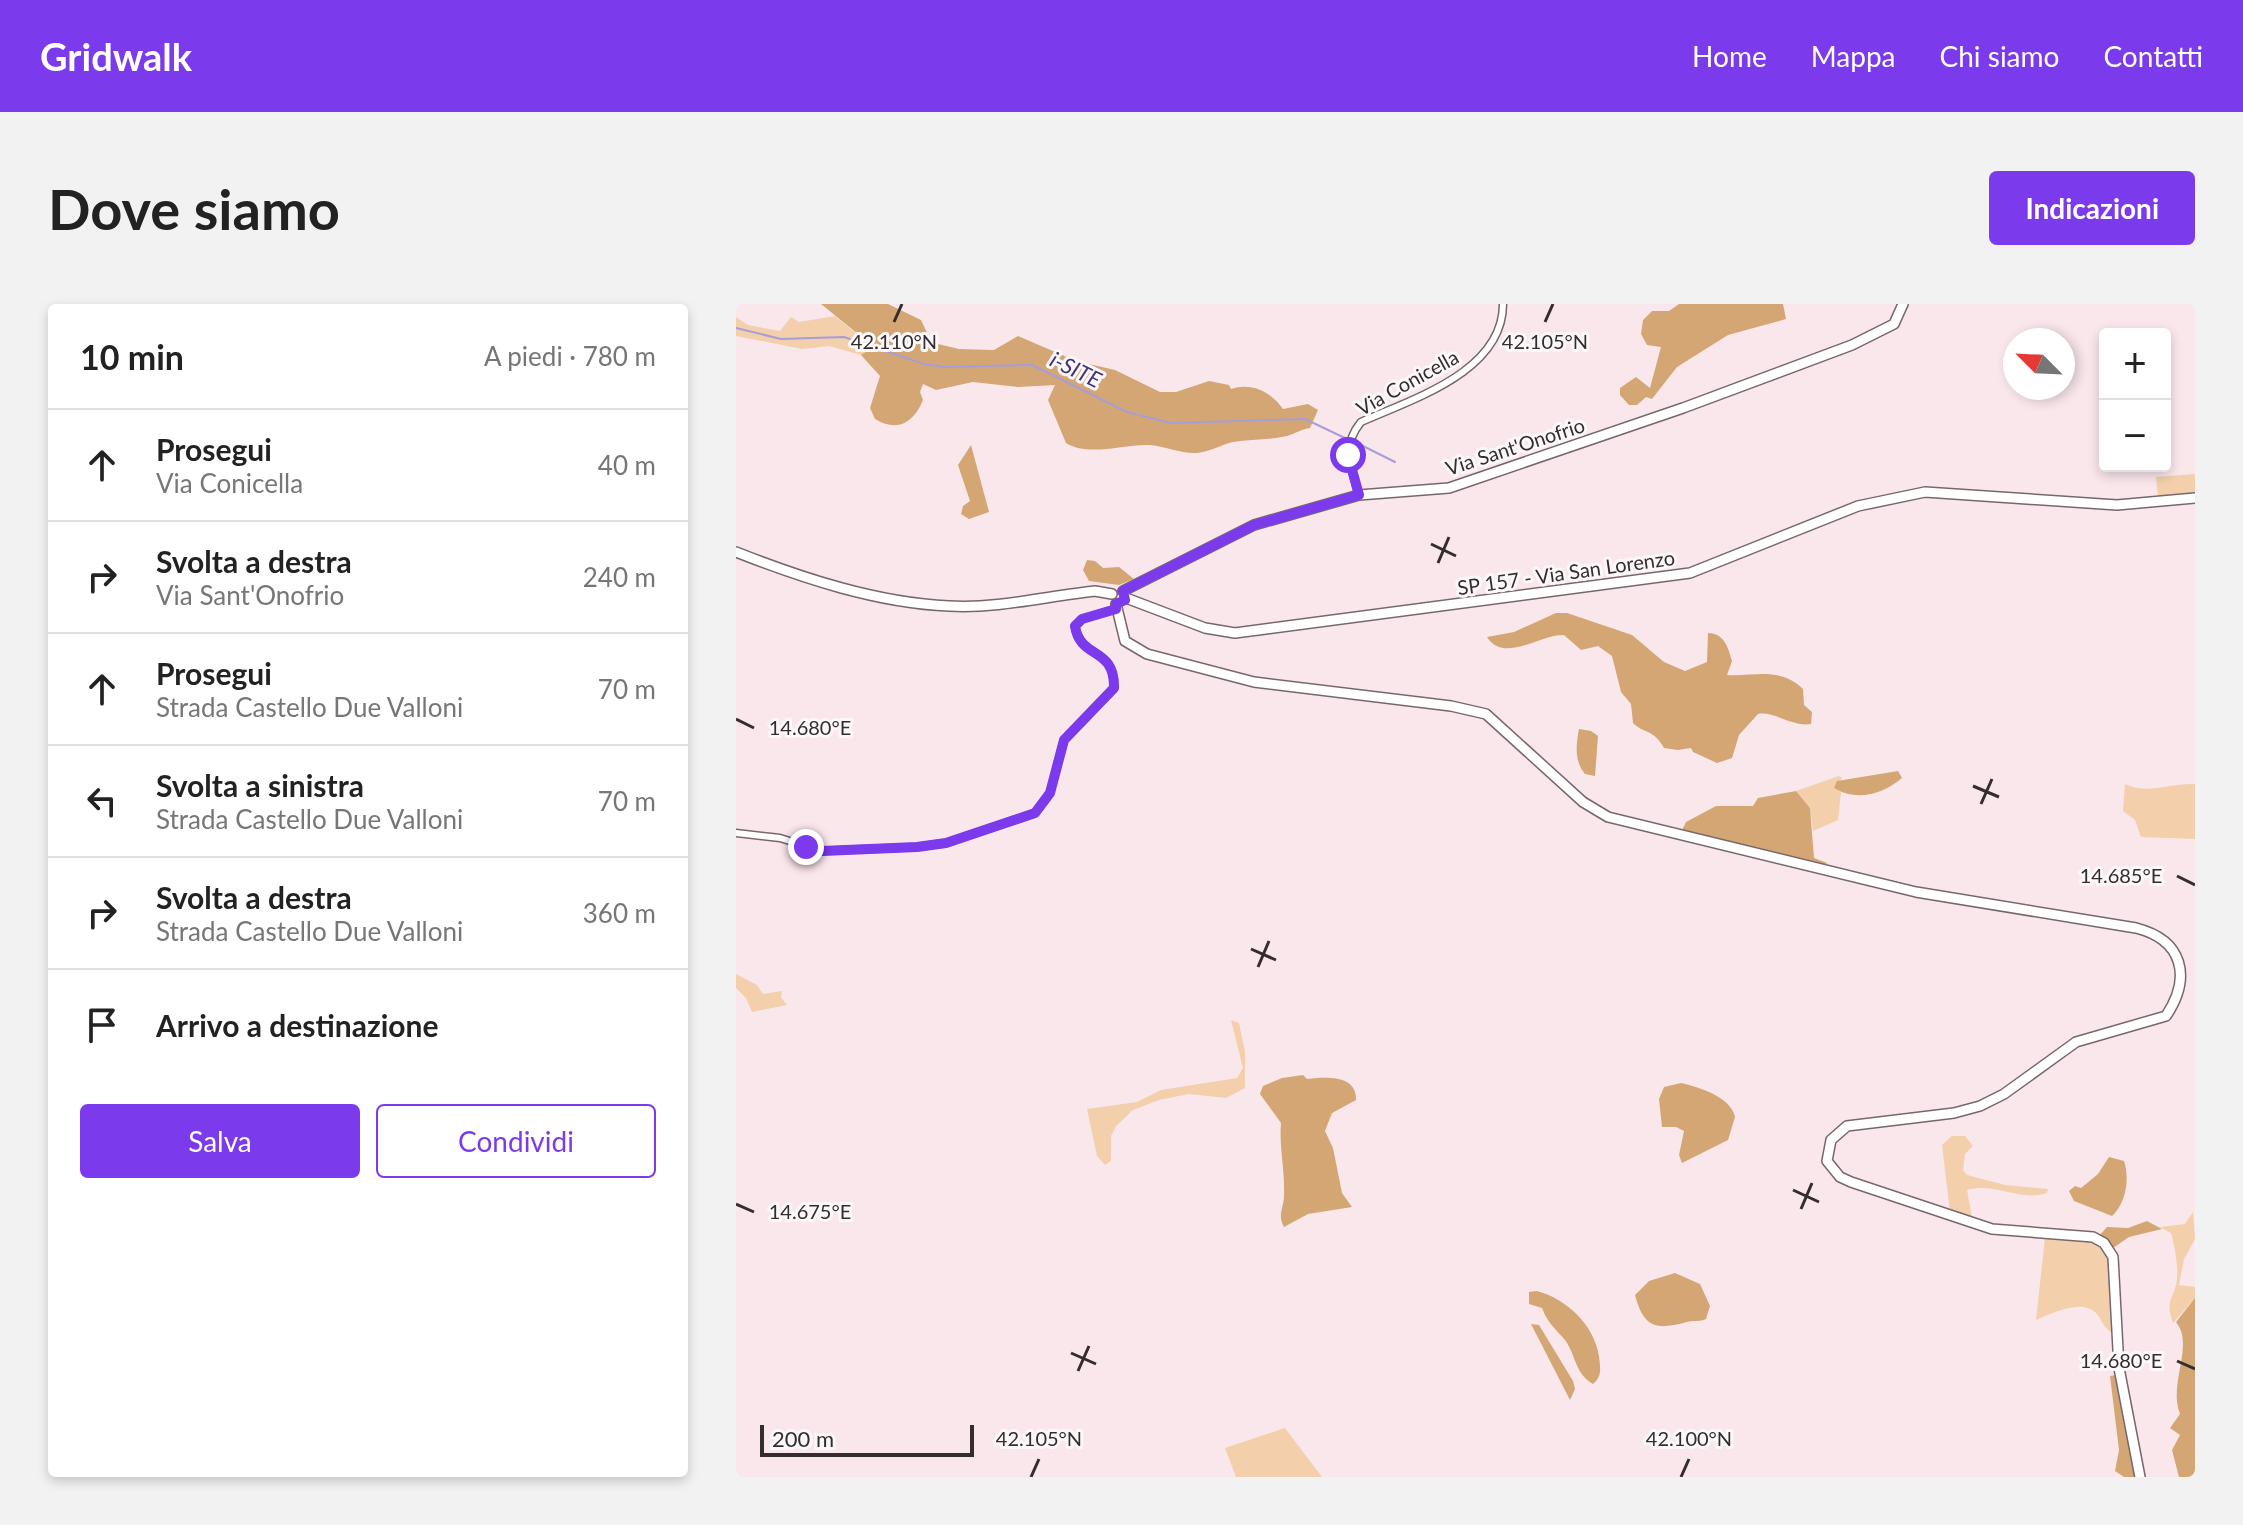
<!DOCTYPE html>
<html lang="it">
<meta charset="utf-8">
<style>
body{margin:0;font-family:Lato,sans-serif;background:#f2f2f2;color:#222}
.controls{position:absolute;right:24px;top:24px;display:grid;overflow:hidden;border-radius:8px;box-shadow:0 4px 12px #0003}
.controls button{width:72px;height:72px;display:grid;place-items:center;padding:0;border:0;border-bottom:2px solid #e0e0e0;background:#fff;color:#222;font:40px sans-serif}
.compass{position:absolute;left:1267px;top:24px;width:72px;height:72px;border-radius:50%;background:#fff;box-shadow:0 4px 12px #0003;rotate:294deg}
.scale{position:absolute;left:24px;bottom:20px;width:214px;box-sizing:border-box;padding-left:8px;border:4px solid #342d2f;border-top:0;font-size:22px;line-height:28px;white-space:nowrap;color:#342d2f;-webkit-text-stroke:6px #fcf8f9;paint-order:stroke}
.stop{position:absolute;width:24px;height:24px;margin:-18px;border:6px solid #7c3aed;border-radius:50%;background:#fff}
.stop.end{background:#7c3aed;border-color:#fff;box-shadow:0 2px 8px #0008}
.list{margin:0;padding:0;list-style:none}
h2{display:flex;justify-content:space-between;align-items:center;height:104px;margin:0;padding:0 32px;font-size:34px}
h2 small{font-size:26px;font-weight:400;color:#767676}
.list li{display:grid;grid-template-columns:52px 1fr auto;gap:24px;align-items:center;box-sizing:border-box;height:112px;padding:0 32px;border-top:2px solid #e0e0e0}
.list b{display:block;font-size:30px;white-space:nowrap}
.list p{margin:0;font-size:26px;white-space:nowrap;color:#767676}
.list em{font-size:26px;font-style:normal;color:#767676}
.actions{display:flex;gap:16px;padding:24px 32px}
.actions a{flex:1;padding:18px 0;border:2px solid #7c3aed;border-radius:8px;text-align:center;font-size:28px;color:#7c3aed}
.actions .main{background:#7c3aed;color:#fff}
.icon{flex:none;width:44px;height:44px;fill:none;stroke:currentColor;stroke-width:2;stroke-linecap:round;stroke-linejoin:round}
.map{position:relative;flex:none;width:1459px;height:1173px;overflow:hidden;border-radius:8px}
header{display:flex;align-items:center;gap:48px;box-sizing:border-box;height:112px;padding:0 40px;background:#7c3aed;color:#fff}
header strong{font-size:38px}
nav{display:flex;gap:44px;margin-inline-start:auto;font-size:28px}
.intro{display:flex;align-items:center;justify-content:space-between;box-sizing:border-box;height:192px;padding:0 48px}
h1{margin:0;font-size:56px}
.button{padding:20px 36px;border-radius:8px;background:#7c3aed;color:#fff;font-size:28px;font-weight:700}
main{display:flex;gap:48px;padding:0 48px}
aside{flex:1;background:#fff;border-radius:8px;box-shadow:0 4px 12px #0003}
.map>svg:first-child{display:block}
.green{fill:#f3cfab}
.forest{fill:#d4a674}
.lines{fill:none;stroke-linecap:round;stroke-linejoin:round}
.stream{stroke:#a79ed9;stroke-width:2}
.street-casing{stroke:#77676b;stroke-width:9}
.secondary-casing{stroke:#77676b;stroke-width:12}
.street{stroke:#fff;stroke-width:6}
.secondary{stroke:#fff;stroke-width:9}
.route{stroke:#7c3aed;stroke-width:10}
.ticks{fill:none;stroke:#342d2f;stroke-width:3}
.labels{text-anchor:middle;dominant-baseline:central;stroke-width:6;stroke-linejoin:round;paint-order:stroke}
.street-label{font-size:20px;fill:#342d2f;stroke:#fcf8f9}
.water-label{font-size:22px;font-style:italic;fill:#423178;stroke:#fcf8f9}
.ticks-label{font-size:20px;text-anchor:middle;fill:#342d2f;stroke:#fcf8f9;stroke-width:6;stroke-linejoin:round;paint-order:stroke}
</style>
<header>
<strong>Gridwalk</strong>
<nav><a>Home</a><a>Mappa</a><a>Chi siamo</a><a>Contatti</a></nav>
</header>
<div class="intro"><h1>Dove siamo</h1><a class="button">Indicazioni</a></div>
<main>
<aside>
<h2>10 min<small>A piedi · 780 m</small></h2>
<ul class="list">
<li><svg class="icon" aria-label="ahead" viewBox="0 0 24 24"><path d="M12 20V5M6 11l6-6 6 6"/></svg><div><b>Prosegui</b><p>Via Conicella</p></div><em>40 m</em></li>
<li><svg class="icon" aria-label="right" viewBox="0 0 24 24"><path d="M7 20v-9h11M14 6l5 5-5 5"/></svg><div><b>Svolta a destra</b><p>Via Sant'Onofrio</p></div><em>240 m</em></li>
<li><svg class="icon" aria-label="ahead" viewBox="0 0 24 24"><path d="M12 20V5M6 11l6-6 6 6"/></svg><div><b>Prosegui</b><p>Strada Castello Due Valloni</p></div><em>70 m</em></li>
<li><svg class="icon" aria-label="left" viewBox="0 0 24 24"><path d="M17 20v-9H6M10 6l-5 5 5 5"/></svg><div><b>Svolta a sinistra</b><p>Strada Castello Due Valloni</p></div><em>70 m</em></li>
<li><svg class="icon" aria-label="right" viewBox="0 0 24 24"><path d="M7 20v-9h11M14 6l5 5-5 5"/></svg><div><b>Svolta a destra</b><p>Strada Castello Due Valloni</p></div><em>360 m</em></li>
<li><svg class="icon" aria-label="arrive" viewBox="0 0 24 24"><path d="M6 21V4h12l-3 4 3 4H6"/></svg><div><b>Arrivo a destinazione</b></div></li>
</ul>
<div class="actions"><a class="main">Salva</a><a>Condividi</a></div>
</aside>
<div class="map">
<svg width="1459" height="1173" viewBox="0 0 1459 1173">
<rect width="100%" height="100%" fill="#fae7ec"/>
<g class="green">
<polygon points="99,12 138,44 136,47 125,51 93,42 66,45 0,32 0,13 12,21 44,27 55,13 63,18"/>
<polygon points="1459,170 1459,188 1422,192 1420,173"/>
<polygon points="1103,472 1106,474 1098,484 1105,488 1102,516 1077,527 1074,504 1060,487"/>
<path d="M1389,480C1412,491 1433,479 1459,480V535L1405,533L1399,516L1387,507Z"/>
<polygon points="0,670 21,681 27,690 46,687 45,693 51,701 16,708 10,694 0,684"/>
<polygon points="495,716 503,719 509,748 509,784 490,794 453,790 423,796 397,806 380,822 375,832 375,857 369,861 361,852 351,805 401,798 425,786 501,774 507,764"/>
<path d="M1216,832H1229L1237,842L1229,850L1227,866L1231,871L1269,881L1312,885L1311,889C1282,898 1261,878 1231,886L1236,914L1214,908L1206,841Z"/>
<path d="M1457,908L1459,935L1448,955L1443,981L1459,983V994L1437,1019C1428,994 1439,995 1441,975C1442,961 1439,943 1435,929L1424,923L1449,920Z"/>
<path d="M1309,934C1323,935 1340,933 1353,937C1385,947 1375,1003 1376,1029C1366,1023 1366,1014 1359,1008C1343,995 1316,1010 1300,1016Z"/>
<polygon points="549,1124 586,1173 500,1173 489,1144"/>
</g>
<g class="forest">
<path d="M85,0H152L185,16L194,35L202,40L223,45L258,46L282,32L340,57L379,66L424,88H440L473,77L493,81L495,85C516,78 535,88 547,105L572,100L582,106L574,124C565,125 559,130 551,132C534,136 515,135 497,138C485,141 473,148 461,149C446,150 429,142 413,141C388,140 352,153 330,139L312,96L319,81L282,83L237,78L200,86L187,80L184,88L187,96C178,118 162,129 139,115L134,104L144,72L125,51L138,43Z"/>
<polygon points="943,0 1047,0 1050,15 992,31 941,63 916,95 910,93 901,101 893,101 884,91 884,84 900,73 914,84 925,43 911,41 905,30 907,16 916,7 933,7"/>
<polygon points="235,141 253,208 233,215 225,210 227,202 234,197 222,161"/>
<polygon points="351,256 359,257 367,264 383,263 398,275 383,281 353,277 347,266"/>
<path d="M820,309H831L896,331L928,358L949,367L971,358L972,329C988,329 992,343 996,357L991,371C1017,373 1044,362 1067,385L1068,401L1076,408L1075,420C1055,423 1039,407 1022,410L1003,431L996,454L981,459L957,448L955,444L942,446L928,444C918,425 908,430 897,419L895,400L885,388L876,352L862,342L845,346L828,331C804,330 768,360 751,333L778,328Z"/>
<path d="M843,425L855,427L862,432L859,472L849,470C838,457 840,441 843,425Z"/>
<path d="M1162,467L1166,474C1147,490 1121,498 1098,484L1101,477Z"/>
<polygon points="1060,487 1074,504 1078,554 1091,559 1088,564 945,528 950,518 980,502 1017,502 1022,494"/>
<path d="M567,771L571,775C589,773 621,770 620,796L596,809L589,827L597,844L606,889L616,903L572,910L548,923C541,911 548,904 548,891C549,866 543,843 545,819L524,790L527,782L546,774Z"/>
<path d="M945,779C963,783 995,793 999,813L992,836L946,859L943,851L948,827L940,823H926L923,795L928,783Z"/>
<path d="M1373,853L1388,857C1394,875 1390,899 1376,912L1338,897L1333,887L1339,882L1345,884L1362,870Z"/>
<polygon points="1411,917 1426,925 1393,933 1377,944 1363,932 1371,923 1392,924"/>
<path d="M939,969L964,980L974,1002L970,1015C964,1018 958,1016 951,1018C921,1026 908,1025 899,991L913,977Z"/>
<path d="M801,987C831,995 858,1021 863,1052C864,1063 867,1072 857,1080C839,1070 840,1051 829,1036C819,1024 812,1020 806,1004L793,1000V988Z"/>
<path d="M1459,994V1173H1443L1436,1146L1444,1131L1434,1124L1444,1110C1432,1079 1459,1041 1440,1018Z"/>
<polygon points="795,1020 803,1021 837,1077 839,1085 834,1096"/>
<polygon points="1380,1071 1400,1173 1388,1173 1379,1167 1383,1146 1374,1072"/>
</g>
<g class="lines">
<g class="stream">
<polyline points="0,24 45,35 108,33 188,60 208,63 296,61 391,108 435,119 569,115 611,135"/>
<polyline points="617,137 659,158"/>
</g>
<g class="street-casing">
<g id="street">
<path d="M623,191C615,164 605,142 625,118C676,95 767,68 767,0"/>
<path d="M0,529L44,534L86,547L181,543L210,539L299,509L314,489L328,436L378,384C379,342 344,356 339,322L346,315L380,305"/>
</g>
</g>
<g class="secondary-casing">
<g id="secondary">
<path d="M0,248C66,274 141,299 213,302C260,305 312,292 359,287L376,290"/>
<polyline points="387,287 518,221 623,191 713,184 947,104 1116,41 1158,20 1167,0"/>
<polyline points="390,294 469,324 499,329 954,269 1122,202 1189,188 1381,201 1459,194"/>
<path d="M380,300L389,337L411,350L518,378L715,402L750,410L847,498L872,513L1180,588L1400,624C1447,636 1456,673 1430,712L1340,738L1268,790L1244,802L1218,809L1111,822L1095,836L1091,857L1104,873L1115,878L1256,925L1357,933L1368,939L1377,953L1383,1064L1404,1173"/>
</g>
</g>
<use href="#street" class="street"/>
<use href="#secondary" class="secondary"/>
</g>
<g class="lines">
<path class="route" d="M70,543L86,547L181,543L210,539L299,509L314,489L328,436L378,384C379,342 344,356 339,322L346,315L380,305V300L389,296L387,287L518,221L623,191L612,151"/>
</g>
<path class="ticks" d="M158,18L166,0M809,18L817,0M695,240L720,252M702,259L713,233M0,415L18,424M1237,482L1263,493M1245,500L1256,475M1441,572L1459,581M515,645L540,656M522,663L533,637M1057,886L1083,898M0,900L18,908M1065,905L1076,879M335,1049L360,1060M1441,1057L1459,1065M342,1067L353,1042M295,1173L303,1155M945,1173L953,1155"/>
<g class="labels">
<g class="street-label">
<text transform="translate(671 78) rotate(-29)">Via Conicella</text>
<text transform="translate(779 142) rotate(-18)">Via Sant'Onofrio</text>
<text transform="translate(830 268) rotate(-8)">SP 157 - Via San Lorenzo</text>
</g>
<g class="water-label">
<text transform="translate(340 65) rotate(26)">i-SITE</text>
</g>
</g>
<g class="ticks-label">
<text x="158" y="45">42.110°N</text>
<text x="809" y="45">42.105°N</text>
<text x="74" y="431">14.680°E</text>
<text x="1385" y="579">14.685°E</text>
<text x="74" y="915">14.675°E</text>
<text x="1385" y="1064">14.680°E</text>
<text x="303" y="1142">42.105°N</text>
<text x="953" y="1142">42.100°N</text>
</g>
</svg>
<div class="controls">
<button>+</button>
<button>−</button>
</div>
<svg class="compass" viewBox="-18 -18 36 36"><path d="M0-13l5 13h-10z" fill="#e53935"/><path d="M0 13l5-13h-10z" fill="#767676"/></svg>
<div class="scale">200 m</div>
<div class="stop" style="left:612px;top:151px"></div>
<div class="stop end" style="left:70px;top:543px"></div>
</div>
</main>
